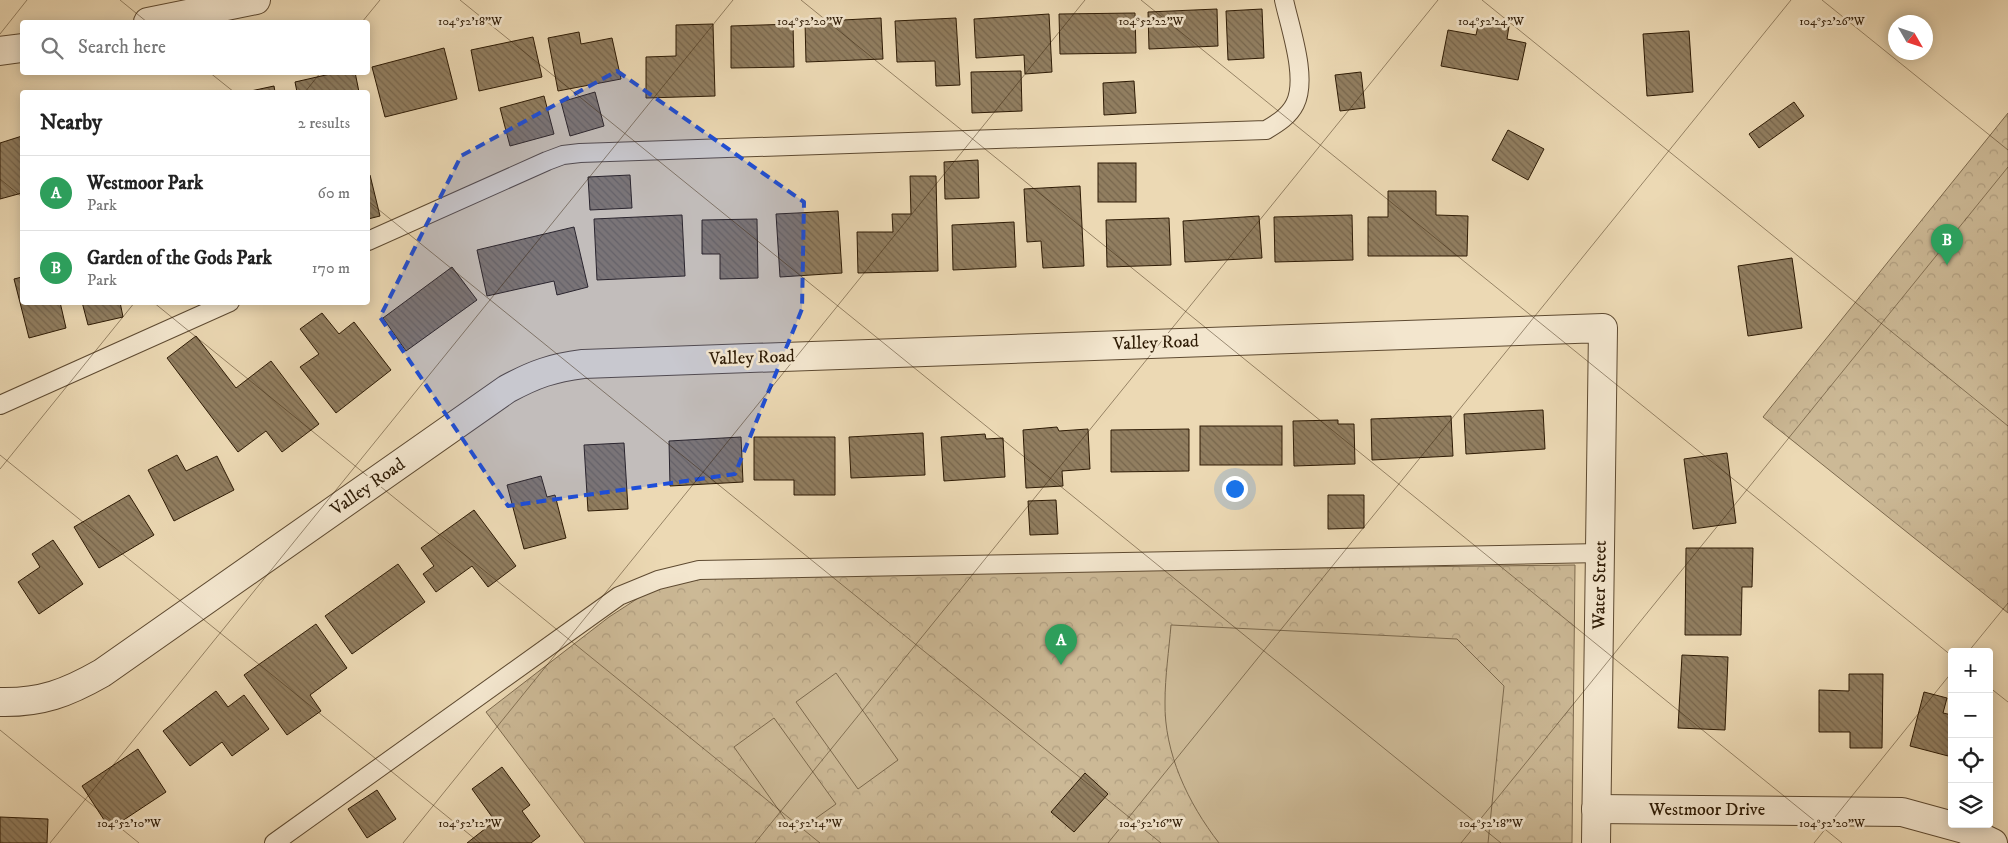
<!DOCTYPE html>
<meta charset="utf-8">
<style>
body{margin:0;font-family:"IM FELL DW Pica",serif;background:#f6f6f6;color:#222}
.controls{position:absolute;right:15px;bottom:15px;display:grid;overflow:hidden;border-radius:5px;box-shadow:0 2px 12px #0003}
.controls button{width:45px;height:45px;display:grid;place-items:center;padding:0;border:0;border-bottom:1px solid #e0e0e0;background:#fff;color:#222;font:25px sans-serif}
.compass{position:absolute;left:1888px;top:15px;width:45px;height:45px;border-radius:50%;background:#fff;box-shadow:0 2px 12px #0003;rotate:129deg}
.you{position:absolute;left:1234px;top:488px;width:18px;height:18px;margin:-12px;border:4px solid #fff;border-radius:50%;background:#1a73e8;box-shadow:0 0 0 8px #1a73e833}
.badge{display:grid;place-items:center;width:32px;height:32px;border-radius:50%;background:#8f2418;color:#fff;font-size:16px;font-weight:700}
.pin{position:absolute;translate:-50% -41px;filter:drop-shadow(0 1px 2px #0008)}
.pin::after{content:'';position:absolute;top:26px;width:18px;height:15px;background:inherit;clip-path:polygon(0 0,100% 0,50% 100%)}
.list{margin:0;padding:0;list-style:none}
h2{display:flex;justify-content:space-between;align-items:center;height:65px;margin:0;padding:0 20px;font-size:21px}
h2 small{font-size:16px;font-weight:400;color:#767676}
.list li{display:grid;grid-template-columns:32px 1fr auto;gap:15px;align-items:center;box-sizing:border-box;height:75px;padding:0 20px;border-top:1px solid #e0e0e0}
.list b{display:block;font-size:19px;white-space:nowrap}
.list p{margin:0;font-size:16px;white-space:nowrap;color:#767676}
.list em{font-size:16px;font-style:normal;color:#767676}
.icon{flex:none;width:28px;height:28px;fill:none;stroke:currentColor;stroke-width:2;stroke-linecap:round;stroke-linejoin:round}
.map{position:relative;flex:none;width:2008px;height:843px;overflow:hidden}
.search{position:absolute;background:#fff;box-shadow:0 2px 12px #0003;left:20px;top:20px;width:350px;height:55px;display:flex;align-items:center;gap:12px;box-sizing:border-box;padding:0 18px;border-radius:5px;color:#767676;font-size:19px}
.panel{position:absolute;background:#fff;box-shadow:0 2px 12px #0003;left:20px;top:90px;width:350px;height:215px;border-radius:5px}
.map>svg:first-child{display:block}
.forest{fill:url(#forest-crowns);stroke:#7d6a4e}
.garden{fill:#ccb996;stroke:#7d6a4e}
.building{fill:url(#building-back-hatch);stroke:#2e1b05}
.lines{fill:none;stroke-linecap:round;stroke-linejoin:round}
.service-casing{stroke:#5e4a31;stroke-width:20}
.minor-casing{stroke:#5e4a31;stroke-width:30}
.service{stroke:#f3e6ce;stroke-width:18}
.minor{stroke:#f3e6ce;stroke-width:28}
.marked{fill:#1d4ed8;fill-opacity:0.2;stroke:#1d4ed8;stroke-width:4;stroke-dasharray:10 6;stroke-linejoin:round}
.ticks{fill:none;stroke:#2e1b05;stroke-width:1;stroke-opacity:0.45}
.labels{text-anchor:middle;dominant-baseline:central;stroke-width:5;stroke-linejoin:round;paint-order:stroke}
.street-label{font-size:18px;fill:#2e1b05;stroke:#f3e6ce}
.ticks-label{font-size:12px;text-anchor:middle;fill:#2e1b05;stroke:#f3e6ce;stroke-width:5;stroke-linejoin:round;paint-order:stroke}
</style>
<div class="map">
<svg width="2008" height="843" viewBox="0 0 2008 843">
<defs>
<pattern id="forest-crowns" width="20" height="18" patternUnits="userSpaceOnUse" patternTransform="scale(1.25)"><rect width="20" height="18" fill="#ccb996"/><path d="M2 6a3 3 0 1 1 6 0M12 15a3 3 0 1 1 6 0" fill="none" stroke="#b09e80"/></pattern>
<pattern id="building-back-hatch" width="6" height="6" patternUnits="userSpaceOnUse" patternTransform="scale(1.25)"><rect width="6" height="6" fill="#917e60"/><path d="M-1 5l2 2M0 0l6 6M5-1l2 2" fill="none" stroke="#77664d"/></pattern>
</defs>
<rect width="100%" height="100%" fill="#ecd9b4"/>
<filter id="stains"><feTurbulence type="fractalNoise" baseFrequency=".004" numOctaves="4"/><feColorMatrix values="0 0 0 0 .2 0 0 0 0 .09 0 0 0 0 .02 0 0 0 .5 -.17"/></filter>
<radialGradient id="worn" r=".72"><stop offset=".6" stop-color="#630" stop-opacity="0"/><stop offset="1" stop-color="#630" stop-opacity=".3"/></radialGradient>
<g class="forest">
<polygon points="2008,113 2008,613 1763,417"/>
<polygon points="1575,565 1572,843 585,843 486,712 609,617 643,595 679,582 719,575"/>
</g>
<g class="garden">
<path d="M1171,625L1457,639L1504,686L1488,843H1219C1188,803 1164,753 1165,702C1165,676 1169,650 1171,625Z"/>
<polygon points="836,673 898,760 858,789 796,702"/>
<polygon points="774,718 836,804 795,833 734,747"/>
</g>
<g class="building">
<polygon points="1217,9 1218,46 1149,49 1148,12"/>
<polygon points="1262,9 1264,58 1228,60 1226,11"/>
<polygon points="1135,13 1136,53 1060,54 1059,14"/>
<polygon points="1049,14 1052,72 1025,74 1024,55 976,58 974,19"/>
<polygon points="881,18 883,59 806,62 805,22"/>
<polygon points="956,18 960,85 936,86 935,61 897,62 895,21"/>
<polygon points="1479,21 1509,26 1507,39 1526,43 1518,80 1441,66 1448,30 1476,35"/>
<polygon points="713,24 715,96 646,98 646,57 676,56 676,25"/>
<polygon points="793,24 794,67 731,68 731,26"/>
<polygon points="1689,31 1693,92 1647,96 1643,34"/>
<polygon points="579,32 581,44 612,38 621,79 558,91 548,38"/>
<polygon points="533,37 542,77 479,91 471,50"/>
<polygon points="444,48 457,99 385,117 372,67"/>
<polygon points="1021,71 1022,111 972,113 971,72"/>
<polygon points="339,72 355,72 359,92 297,92 295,82"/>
<polygon points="1361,72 1365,108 1340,111 1335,75"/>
<polygon points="1134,81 1136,113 1104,115 1103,83"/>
<polygon points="274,86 275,92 246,92"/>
<polygon points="595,92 604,126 570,136 561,102"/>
<polygon points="544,96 554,134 510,146 500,108"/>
<polygon points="1794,102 1804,116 1759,148 1749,134"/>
<polygon points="1508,130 1544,149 1528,180 1492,160"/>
<polygon points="22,136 22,193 0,199 0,143"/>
<polygon points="978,160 979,198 945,199 944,162"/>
<rect x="1098" y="163" width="38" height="39"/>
<polygon points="370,175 380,216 368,219 368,176"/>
<polygon points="630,175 632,208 590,210 588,177"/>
<polygon points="910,176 936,176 938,271 858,273 857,232 893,232 892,214 911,214"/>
<polygon points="1080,186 1084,266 1043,268 1041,241 1027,242 1024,189"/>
<polygon points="1388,191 1436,191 1436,215 1468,216 1467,256 1368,256 1368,217 1388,217"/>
<polygon points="838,211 842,273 780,277 776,214"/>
<polygon points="682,215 685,276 597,280 594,219"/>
<polygon points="1352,215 1353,260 1275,262 1274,217"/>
<polygon points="1259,216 1262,258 1185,262 1183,221"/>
<polygon points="1169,218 1171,265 1107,267 1106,220"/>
<polygon points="757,219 758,278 720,279 720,254 702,254 702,220"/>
<polygon points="1014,222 1016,267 953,270 952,225"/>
<polygon points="574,227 588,287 557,295 554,281 487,296 477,250"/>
<polygon points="1792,258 1802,328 1748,336 1738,266"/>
<polygon points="452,267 477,300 406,351 383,318"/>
<polygon points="22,277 22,302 60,302 66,328 29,338 14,279"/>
<polygon points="82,302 120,302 123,317 88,325"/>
<polygon points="322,313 339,334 354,322 391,370 336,413 300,367 319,354 300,329"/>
<polygon points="196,336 236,388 271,361 319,424 282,452 266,431 238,452 167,358"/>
<polygon points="1543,410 1545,449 1466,454 1464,414"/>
<polygon points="1451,416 1453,456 1372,460 1371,419"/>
<polygon points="1338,420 1338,424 1354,424 1355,464 1294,466 1293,421"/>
<rect x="1200" y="426" width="82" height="39"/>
<polygon points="1057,427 1059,431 1088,429 1090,469 1062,471 1063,486 1026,488 1023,430"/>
<polygon points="1189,429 1189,471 1111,472 1111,430"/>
<polygon points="923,433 925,475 851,478 849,437"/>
<polygon points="985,434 986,439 1003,438 1005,477 944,481 941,437"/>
<polygon points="741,437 743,482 670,486 669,441"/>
<polygon points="754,437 835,437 835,495 794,495 794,480 754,480"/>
<polygon points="624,443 628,509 588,511 584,445"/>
<polygon points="1727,453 1736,523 1693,529 1684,459"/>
<polygon points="177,455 186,471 217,456 234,490 174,521 148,470"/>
<polygon points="541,476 547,497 555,495 566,538 524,549 507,485"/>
<polygon points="129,495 154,535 99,568 74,527"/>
<polygon points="1328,495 1364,495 1364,528 1328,529"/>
<polygon points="1056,500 1058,534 1030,535 1028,501"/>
<polygon points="474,510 516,566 488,587 472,566 436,592 423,574 434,566 421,548"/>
<polygon points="53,540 83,584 39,614 18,582 40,567 32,554"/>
<polygon points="1686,548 1753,548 1752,587 1742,587 1741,635 1685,635"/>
<polygon points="398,564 425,602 352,654 325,616"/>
<polygon points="316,624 347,668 310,695 321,711 287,735 244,675"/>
<polygon points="1682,655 1728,657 1725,730 1678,728"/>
<polygon points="1849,674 1883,674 1882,748 1850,748 1850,732 1819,732 1819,690 1849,691"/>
<polygon points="216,691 228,707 244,695 269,729 232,756 222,742 190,766 163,731"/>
<polygon points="1924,692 1947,698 1943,713 1952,715 1952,757 1910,746"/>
<polygon points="138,749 166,792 110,829 82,786"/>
<polygon points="502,767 530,805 522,811 540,836 531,843 467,843 495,821 472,789"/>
<polygon points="1085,773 1108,794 1074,832 1051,812"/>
<polygon points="377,790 396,819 367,838 348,809"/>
<polygon points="0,817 48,819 47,843 0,843"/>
</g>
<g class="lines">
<g class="service-casing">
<g id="service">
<path d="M368,241L547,161L563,155L580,153L1266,130C1278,123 1289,116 1295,104C1308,78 1290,28 1284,0"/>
<polyline points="0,405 230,302"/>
<polyline points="274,843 619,596 658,580 699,570 1601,553"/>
</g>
</g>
<g class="minor-casing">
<g id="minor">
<polyline points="148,22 256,0"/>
<polyline points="0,51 22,48"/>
<path d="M0,702C41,703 67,693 102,673L507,389C535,374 552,368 583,364L1603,328L1596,843"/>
<polyline points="1596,809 1902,812 1964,829 1993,843"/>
</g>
</g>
<use href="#service" class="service"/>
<use href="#minor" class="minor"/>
</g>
<path class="marked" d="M617,71L804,202L802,309L735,474L508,506L380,317L461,156Z"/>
<path class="ticks" d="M120,0L147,22M460,0L1501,843M801,0L1842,843M1141,0L1952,656M1482,0L2008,426M1822,0L2008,150M362,22L380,0M0,34L27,0M209,72L234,92M305,92L321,72M0,179L22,197M368,201L1161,843M153,302L820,843M0,455L480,843M0,469L135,302M1968,652L2008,603M1989,687L2008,702M0,730L139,843M50,843L733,0M403,843L1085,0M755,843L1438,0M1108,843L1791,0M1461,843L2008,167M1814,843L1952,672"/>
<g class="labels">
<g class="street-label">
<text transform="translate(1156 343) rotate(-2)">Valley Road</text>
<text transform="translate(752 358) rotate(-2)">Valley Road</text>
<text transform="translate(368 487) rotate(-35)">Valley Road</text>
<text transform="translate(1600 585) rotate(-89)">Water Street</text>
<text x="1707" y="810">Westmoor Drive</text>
</g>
</g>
<g class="ticks-label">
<text x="1832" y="25">104°52'26"W</text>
<text x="470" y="25">104°52'18"W</text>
<text x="810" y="25">104°52'20"W</text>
<text x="1151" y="25">104°52'22"W</text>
<text x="1491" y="25">104°52'24"W</text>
<text x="129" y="827">104°52'10"W</text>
<text x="470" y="827">104°52'12"W</text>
<text x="810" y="827">104°52'14"W</text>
<text x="1151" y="827">104°52'16"W</text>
<text x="1491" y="827">104°52'18"W</text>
<text x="1832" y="827">104°52'20"W</text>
</g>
<rect width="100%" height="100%" filter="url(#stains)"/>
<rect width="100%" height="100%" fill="url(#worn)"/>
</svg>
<div class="controls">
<button>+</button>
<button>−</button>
<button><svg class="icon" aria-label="locate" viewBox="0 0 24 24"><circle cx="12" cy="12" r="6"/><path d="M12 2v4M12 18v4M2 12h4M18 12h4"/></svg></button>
<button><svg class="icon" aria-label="layers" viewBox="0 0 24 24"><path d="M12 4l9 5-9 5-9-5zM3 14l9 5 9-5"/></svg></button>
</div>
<svg class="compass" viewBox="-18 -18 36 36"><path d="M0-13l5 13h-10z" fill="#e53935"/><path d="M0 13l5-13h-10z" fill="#767676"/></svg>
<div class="you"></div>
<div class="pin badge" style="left:1061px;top:665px;background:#2e9e5b">A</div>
<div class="pin badge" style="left:1947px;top:265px;background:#2e9e5b">B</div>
<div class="search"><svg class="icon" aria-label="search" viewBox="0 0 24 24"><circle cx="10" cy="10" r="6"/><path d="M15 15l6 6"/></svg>Search here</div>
<section class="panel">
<h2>Nearby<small>2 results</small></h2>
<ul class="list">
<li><span class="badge" style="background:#2e9e5b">A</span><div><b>Westmoor Park</b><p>Park</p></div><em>60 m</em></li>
<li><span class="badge" style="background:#2e9e5b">B</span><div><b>Garden of the Gods Park</b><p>Park</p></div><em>170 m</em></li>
</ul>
</section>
</div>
